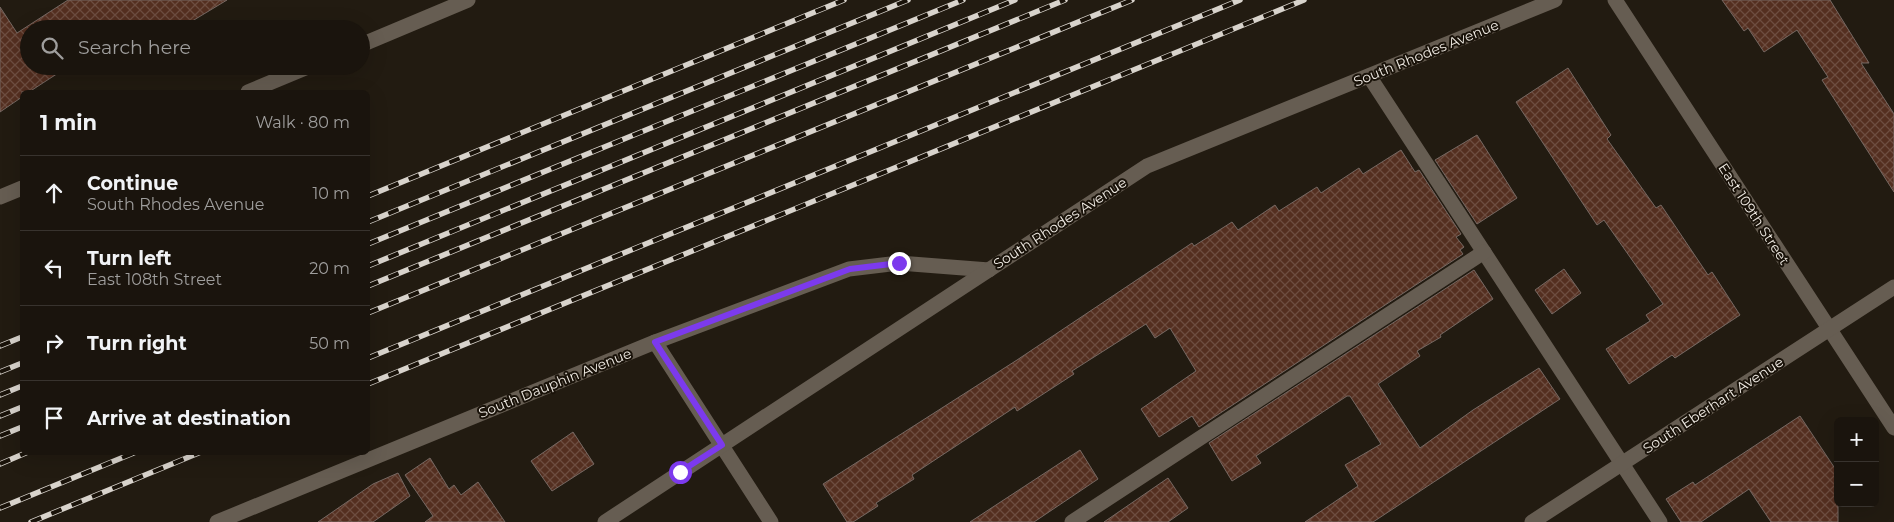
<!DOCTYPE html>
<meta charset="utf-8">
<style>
body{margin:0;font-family:Montserrat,sans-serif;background:#231d16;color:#f1f3f6}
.controls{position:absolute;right:15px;bottom:15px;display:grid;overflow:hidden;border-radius:8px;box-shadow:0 5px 20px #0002}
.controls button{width:45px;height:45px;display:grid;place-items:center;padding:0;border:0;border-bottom:1px solid #38332e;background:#1a140d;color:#f1f3f6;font:25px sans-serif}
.stop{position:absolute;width:15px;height:15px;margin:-11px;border:4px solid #7c3aed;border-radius:50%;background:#fff}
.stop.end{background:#7c3aed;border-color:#fff;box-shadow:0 1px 5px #0008}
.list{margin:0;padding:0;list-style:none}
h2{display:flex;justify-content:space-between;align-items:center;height:65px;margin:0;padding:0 20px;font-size:21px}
h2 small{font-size:16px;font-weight:400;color:#9f9e9d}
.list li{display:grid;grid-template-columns:32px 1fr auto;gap:15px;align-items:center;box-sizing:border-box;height:75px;padding:0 20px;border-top:1px solid #38332e}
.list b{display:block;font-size:19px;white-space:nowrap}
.list p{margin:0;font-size:16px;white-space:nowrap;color:#9f9e9d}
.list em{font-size:16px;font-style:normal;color:#9f9e9d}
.icon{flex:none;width:28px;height:28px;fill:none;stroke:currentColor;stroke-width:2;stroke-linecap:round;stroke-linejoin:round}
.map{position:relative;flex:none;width:1894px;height:522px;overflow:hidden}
.search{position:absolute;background:#1a140d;box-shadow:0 5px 20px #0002;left:20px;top:20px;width:350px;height:55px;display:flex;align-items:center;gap:12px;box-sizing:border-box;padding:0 18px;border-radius:28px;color:#9f9e9d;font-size:19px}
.panel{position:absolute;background:#1a140d;box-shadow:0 5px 20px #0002;left:20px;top:90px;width:350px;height:365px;border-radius:8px}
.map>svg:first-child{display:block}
.building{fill:url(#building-cross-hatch);stroke:#766862}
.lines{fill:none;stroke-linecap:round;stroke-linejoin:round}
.minor{stroke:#665d52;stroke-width:15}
.rail-casing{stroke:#d8d3cc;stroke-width:5.5}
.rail{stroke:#191209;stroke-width:4;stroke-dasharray:11;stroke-linecap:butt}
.route{stroke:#7c3aed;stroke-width:6}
.labels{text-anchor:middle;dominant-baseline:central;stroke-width:4;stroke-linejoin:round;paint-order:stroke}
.street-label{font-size:14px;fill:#eee9e2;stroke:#191209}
</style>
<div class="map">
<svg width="1894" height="522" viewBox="0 0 1894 522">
<defs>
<pattern id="building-cross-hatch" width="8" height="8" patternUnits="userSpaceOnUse" patternTransform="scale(1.25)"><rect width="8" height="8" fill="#542f20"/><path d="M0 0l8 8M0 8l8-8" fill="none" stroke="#6d4d40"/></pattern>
</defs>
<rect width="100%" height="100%" fill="#221b11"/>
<g class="building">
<polygon points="68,0 227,0 179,29 29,29 29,66 69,66 29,92 22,92 22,97 0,112 0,7 17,33"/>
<polygon points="1722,0 1830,0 1869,63 1861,63 1894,114 1894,192 1822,80 1828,77 1797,30 1764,52 1748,28 1744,31"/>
<polygon points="1568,68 1611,135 1607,139 1656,208 1661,205 1708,275 1712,272 1740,315 1675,358 1672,355 1629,384 1606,349 1650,321 1646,315 1663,304 1604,220 1597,225 1516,102"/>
<polygon points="1477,135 1517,198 1477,224 1435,160"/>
<polygon points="1401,150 1415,172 1419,170 1461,234 1456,237 1464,247 1460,250 1463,254 1199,427 1192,416 1159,437 1141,409 1196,371 1170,328 1155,338 1146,324 1072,371 1074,374 1017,411 1015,407 912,475 914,479 876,503 878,506 853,522 847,522 823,484 1017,360 1192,243 1194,246 1232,222 1238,230 1275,205 1279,211 1317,187 1321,193 1359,168 1363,174"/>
<polygon points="1564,269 1581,293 1552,314 1535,290"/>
<polygon points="1474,270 1493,299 1440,335 1441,337 1417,351 1420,356 1378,384 1420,448 1473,410 1539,368 1560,399 1373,522 1305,522 1358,486 1345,465 1381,444 1350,396 1347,396 1256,456 1261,463 1232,481 1209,443"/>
<polygon points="1800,416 1838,473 1838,522 1771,522 1749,489 1701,522 1681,522 1666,499 1693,482 1695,485"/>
<polygon points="573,432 594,464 552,491 531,461"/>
<polygon points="1080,450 1098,479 1034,522 970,522"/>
<polygon points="430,458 449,489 454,485 461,495 478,482 505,522 425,522 433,516 405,475"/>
<polygon points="398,473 410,496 373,522 318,522 373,484"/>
<polygon points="1168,478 1188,508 1168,522 1104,522"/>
</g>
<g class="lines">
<g class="minor">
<polyline points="1615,0 1894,428"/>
<polyline points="361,45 468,0"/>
<polyline points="1369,76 1660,522"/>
<polyline points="248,92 310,66"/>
<polyline points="0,197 22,188"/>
<polyline points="655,342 771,522"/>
<polyline points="217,522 655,342 849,269 899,263 989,270"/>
<polyline points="605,522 1147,166 1555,0"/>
<polyline points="1072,522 1484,252"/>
<polyline points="1532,522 1894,287"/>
</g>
<g class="rail-casing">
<g id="rail">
<polyline points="368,196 844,0"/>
<polyline points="368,222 908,0"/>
<polyline points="368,244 963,0"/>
<polyline points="368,266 1015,0"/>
<polyline points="368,286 1065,0"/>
<polyline points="368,313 1132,0"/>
<polyline points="0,346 22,337"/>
<polyline points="368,358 1240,0"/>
<polyline points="0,372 22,363"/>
<polyline points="368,384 1304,0"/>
<polyline points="0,395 22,386"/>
<polyline points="0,416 22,407"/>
<polyline points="0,436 22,427"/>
<polyline points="0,464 28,452"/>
<polyline points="0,508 136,452"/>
<polyline points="31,522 201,452"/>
</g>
</g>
<use href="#rail" class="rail"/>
</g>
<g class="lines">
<polyline class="route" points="680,472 722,445 655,342 850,269 899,263"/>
</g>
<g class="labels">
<g class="street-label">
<text transform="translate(1426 53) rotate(-22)">South Rhodes Avenue</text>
<text transform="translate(1754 214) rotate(57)">East 109th Street</text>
<text transform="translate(1060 223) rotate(-33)">South Rhodes Avenue</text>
<text transform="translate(555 383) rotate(-22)">South Dauphin Avenue</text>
<text transform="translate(1713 405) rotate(-33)">South Eberhart Avenue</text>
</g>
</g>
</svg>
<div class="controls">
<button>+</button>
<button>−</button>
</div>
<div class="stop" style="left:680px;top:472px"></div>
<div class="stop end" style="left:899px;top:263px"></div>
<div class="search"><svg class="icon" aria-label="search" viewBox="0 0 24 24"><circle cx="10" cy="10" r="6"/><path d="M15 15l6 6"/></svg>Search here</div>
<section class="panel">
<h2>1 min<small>Walk · 80 m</small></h2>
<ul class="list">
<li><svg class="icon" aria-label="ahead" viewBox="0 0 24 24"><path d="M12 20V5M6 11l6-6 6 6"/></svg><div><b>Continue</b><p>South Rhodes Avenue</p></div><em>10 m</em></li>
<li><svg class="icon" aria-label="left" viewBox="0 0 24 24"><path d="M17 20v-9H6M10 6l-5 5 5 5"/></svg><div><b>Turn left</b><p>East 108th Street</p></div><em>20 m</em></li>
<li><svg class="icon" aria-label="right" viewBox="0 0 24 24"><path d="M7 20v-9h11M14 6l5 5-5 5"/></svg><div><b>Turn right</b></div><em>50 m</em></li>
<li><svg class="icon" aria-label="arrive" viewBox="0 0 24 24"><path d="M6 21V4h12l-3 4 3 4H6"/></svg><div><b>Arrive at destination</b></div></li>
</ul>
</section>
</div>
